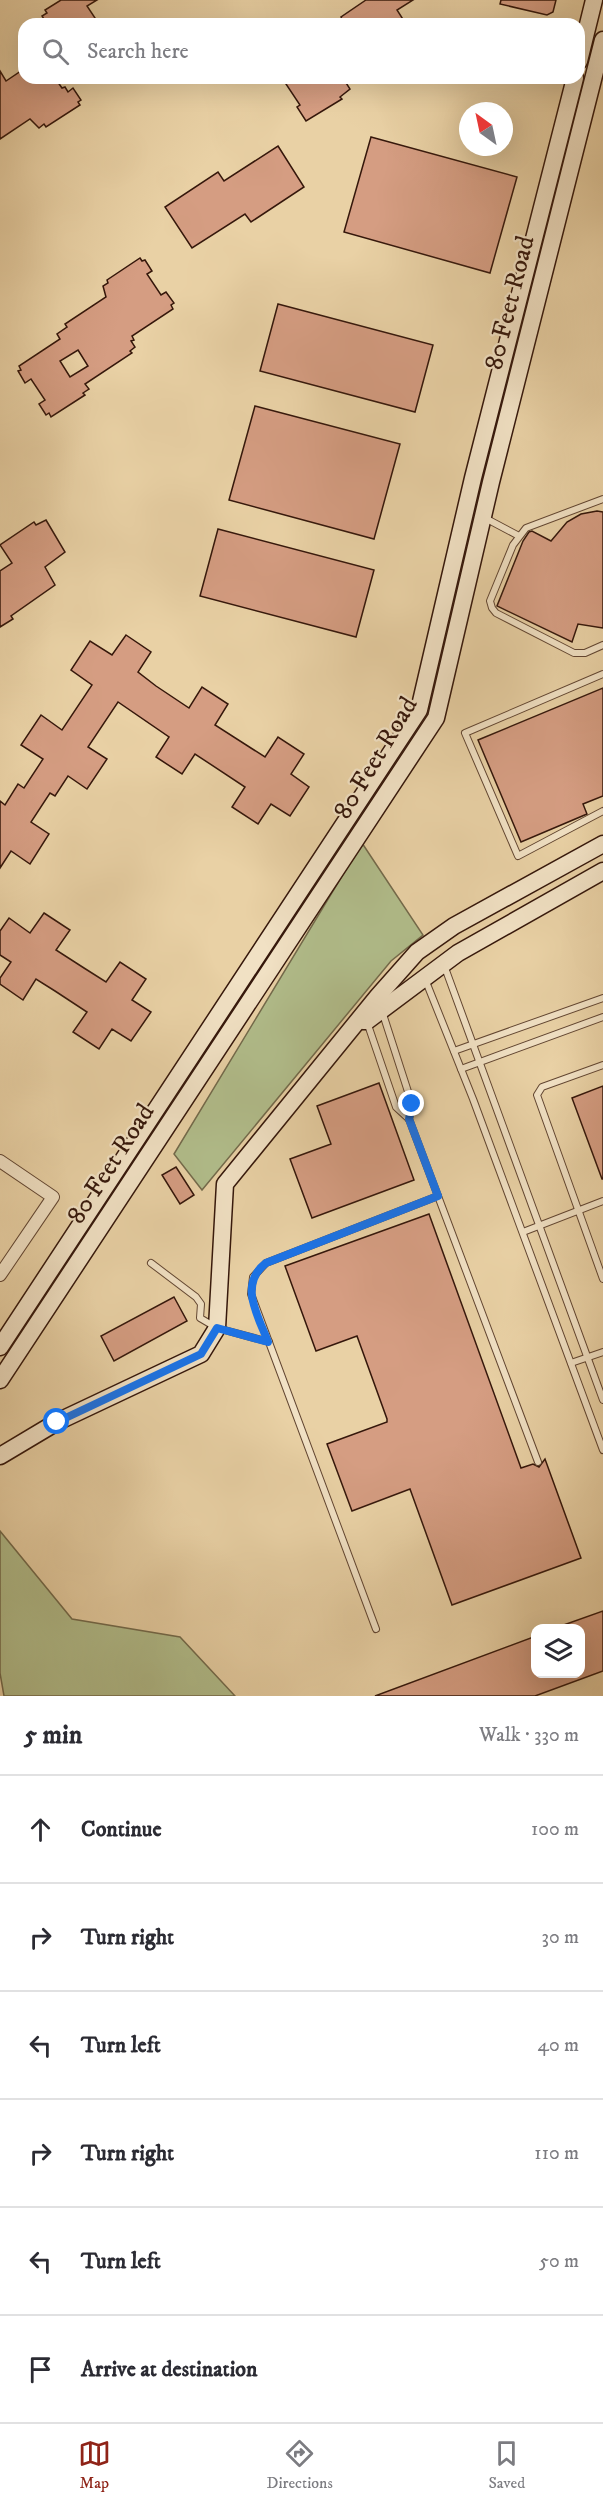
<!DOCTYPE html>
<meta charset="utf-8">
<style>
body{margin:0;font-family:"IM FELL DW Pica",serif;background:#f2f2f3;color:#2b2b33}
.controls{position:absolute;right:18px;bottom:18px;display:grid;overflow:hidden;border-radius:12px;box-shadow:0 6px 24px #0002}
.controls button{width:54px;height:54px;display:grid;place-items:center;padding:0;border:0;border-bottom:2px solid #e1e1e2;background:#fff;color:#2b2b33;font:30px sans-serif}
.compass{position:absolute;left:459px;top:102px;width:54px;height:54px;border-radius:50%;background:#fff;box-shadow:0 6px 24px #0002;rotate:327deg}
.stop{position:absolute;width:18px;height:18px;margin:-14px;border:4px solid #1a73e8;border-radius:50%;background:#fff}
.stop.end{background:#1a73e8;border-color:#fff;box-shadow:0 2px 6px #0008}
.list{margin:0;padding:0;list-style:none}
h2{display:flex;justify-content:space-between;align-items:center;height:78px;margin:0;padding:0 24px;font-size:26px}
h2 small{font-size:20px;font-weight:400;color:#7c7c81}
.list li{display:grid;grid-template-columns:39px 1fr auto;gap:18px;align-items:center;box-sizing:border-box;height:108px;padding:0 24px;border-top:2px solid #e1e1e2}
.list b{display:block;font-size:22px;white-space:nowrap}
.list em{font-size:20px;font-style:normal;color:#7c7c81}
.icon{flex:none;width:33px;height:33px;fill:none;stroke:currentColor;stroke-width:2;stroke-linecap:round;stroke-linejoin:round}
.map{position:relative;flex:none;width:603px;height:1696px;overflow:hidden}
.search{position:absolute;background:#fff;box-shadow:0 6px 24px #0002;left:18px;right:18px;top:18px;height:66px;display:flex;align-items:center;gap:15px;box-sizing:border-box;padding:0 21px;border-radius:18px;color:#7c7c81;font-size:22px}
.sheet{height:726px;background:#fff}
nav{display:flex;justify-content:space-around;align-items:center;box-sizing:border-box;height:84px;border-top:2px solid #e1e1e2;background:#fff;font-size:16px;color:#7c7c81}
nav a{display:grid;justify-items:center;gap:3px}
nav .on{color:#8f2418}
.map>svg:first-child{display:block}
.green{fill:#b1bd8b;stroke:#736a4b;stroke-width:1.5}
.building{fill:#d59d82;stroke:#35170b;stroke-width:1.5;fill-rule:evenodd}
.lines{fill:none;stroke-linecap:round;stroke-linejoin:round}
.lane-casing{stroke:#624632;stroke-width:8}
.street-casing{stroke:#624632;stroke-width:14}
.secondary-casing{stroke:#35170b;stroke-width:19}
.lane{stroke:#f1e1c4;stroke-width:6}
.street{stroke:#f1e1c4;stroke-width:12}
.secondary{stroke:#f1e1c4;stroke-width:16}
.route{stroke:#1a73e8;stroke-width:8}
.labels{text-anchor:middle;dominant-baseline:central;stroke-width:4.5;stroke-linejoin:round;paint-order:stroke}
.street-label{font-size:26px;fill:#35170b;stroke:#f1e1c4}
</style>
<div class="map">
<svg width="603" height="1696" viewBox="0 0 603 1696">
<rect width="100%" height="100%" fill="#e9d1a5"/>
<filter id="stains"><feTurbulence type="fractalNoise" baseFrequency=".00333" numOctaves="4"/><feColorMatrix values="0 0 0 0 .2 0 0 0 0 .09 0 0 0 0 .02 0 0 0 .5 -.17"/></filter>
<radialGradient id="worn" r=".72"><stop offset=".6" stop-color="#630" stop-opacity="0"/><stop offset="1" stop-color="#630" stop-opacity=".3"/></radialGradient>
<g class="green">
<polygon points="362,843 423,935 391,961 202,1190 174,1154"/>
<polygon points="0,1531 72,1619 180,1637 235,1696 4,1696 0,1673"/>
</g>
<g class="building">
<polygon points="61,0 97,0 87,6 99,24 47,24 42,16 47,13 45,10"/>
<polygon points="366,0 413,0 397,10 406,24 345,24 341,17"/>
<polygon points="501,0 556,0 553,12 547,15 500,4"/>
<polygon points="24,69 24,78 55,78 62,88 65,87 68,92 73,88 81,100 78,102 80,105 46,127 44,124 39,128 30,119 0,139 0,71 6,81"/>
<polygon points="282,78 343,78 350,89 340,97 342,99 306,121 297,107 300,105"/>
<polygon points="371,137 517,177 490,273 344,232"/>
<polygon points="278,146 304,187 251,222 245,214 192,248 165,207 218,172 224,181"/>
<path d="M140,258L142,261L145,260L152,271L147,274L161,295L166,292L174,303L171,305L173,309L132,336L134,340L131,341L135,347L130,351L132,353L85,384L89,389L83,393L85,395L51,417L49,413L46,415L39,404L45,400L31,379L25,383L18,371L21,370L19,366L60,339L57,334L67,327L65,324L106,297L103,286L108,283L107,280ZM78,350L88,366L70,377L60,361Z"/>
<polygon points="278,304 433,345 415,412 260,371"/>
<polygon points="255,406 400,444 374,539 229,500"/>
<polygon points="597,511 603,512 603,628 578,624 572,642 497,606 523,541 529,532 532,531 551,541 567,522 581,514"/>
<polygon points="46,520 65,552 45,567 55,585 11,616 13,619 0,627 0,571 12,563 0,545 34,522 36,525"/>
<polygon points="218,529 374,570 356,637 200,596"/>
<polygon points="126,635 151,652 138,672 156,686 189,708 202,687 228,704 215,725 265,757 278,737 304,754 291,774 309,787 290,816 271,804 258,824 232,807 245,787 195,754 182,774 156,757 169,737 118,702 88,747 107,759 87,789 68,776 55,796 50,793 31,822 49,834 30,864 11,851 0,868 0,801 5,805 18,784 24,788 43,759 21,745 41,715 62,730 92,685 71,670 90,641 112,655"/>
<polygon points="603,688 603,796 583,804 587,814 521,842 478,740"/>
<polygon points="44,913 70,930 56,950 84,968 106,982 120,962 146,979 132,1000 151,1012 131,1041 112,1029 99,1049 73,1032 87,1012 55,991 36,979 23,1000 0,984 0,978 11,962 0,955 0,931 9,918 30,933"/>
<polygon points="379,1083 414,1180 312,1218 290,1159 331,1144 317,1106"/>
<polygon points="603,1086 603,1179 602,1179 572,1098"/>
<polygon points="176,1167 194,1195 180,1204 162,1175"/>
<polygon points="429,1214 521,1468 533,1464 539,1467 545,1459 581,1558 452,1605 410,1489 352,1511 327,1444 387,1422 387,1419 357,1336 316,1351 285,1266"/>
<polygon points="174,1297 187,1321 114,1361 101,1336"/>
<polygon points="603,1611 603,1671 535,1696 375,1696 536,1636 536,1674 580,1674 580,1629 558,1627"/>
</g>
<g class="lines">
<g class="lane-casing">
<g id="lane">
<polyline points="603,499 526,528 513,545 490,601 492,608 496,613 574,653 585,653 603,645"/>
<polyline points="485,518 519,536"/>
<polyline points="603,674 465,733 518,856 603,811"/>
<polyline points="444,965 603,1400"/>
<polyline points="425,979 473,1099 603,1450"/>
<polyline points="382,1011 412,1104 409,1119"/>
<polyline points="367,1022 396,1107 409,1119 538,1462"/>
<polyline points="454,1051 603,998"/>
<polyline points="603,1065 542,1087 537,1095 603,1279"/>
<polyline points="461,1069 603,1017"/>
<polyline points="523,1232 603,1201"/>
<polyline points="151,1263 196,1297 201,1304 200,1318 217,1328 269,1342"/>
<polyline points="571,1363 603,1352"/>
<polyline points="376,1629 251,1294 253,1277 266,1263 438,1196"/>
</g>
</g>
<g class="street-casing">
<polyline id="street" points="0,1161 53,1197 0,1275"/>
</g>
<g class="secondary-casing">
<g id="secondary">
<polyline points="579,61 594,0"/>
<polyline points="363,1021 367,1021 458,953 603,871"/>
<polyline points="0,1347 419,710 473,478 575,78"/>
<polyline points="0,1380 436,718 491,482 603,40"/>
<polyline points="0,1456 57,1422 201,1354 217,1328 225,1184 378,996 417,952 454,926 603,844"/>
</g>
</g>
<use href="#lane" class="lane"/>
<use href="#street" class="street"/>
<use href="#secondary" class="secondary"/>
</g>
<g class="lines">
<path class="route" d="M57,1422L201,1354L217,1328L268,1342C258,1315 238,1285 266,1263L438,1196L409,1119L412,1104"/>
</g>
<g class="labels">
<g class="street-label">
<text transform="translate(510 303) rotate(-76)">80 Feet Road</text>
<text transform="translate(376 758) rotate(-59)">80 Feet Road</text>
<text transform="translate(111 1164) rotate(-57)">80 Feet Road</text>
</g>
</g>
<rect width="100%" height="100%" filter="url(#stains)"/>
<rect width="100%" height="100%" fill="url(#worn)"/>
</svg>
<div class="controls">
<button><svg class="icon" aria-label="layers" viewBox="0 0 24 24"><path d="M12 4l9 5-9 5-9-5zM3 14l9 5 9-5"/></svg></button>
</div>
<svg class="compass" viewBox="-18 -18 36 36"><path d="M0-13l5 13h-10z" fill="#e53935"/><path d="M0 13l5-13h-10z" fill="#7c7c81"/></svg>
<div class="stop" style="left:57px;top:1422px"></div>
<div class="stop end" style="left:412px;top:1104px"></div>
<div class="search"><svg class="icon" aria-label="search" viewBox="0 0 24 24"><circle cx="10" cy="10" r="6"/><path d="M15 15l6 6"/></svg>Search here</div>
</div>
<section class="sheet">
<h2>5 min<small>Walk · 330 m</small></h2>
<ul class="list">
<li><svg class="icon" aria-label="ahead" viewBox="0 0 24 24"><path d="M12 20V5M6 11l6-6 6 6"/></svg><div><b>Continue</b></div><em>100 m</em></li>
<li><svg class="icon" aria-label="right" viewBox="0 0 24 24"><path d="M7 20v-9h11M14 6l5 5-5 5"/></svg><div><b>Turn right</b></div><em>30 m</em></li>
<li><svg class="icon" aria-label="left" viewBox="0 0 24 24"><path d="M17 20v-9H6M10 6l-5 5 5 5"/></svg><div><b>Turn left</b></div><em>40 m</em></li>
<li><svg class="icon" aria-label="right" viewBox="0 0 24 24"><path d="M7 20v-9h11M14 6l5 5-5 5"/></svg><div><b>Turn right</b></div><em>110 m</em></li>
<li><svg class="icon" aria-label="left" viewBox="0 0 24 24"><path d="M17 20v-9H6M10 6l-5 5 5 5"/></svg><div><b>Turn left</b></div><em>50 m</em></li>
<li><svg class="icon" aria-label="arrive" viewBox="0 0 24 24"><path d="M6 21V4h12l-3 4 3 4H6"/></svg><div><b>Arrive at destination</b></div></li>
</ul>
</section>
<nav>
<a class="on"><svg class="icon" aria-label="map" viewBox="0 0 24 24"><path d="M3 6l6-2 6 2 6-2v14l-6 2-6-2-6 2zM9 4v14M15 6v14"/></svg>Map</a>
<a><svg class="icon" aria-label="directions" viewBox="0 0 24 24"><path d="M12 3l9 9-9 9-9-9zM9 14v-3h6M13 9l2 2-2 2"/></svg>Directions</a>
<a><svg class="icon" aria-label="saved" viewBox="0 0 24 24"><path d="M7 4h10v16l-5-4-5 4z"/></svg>Saved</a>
</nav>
